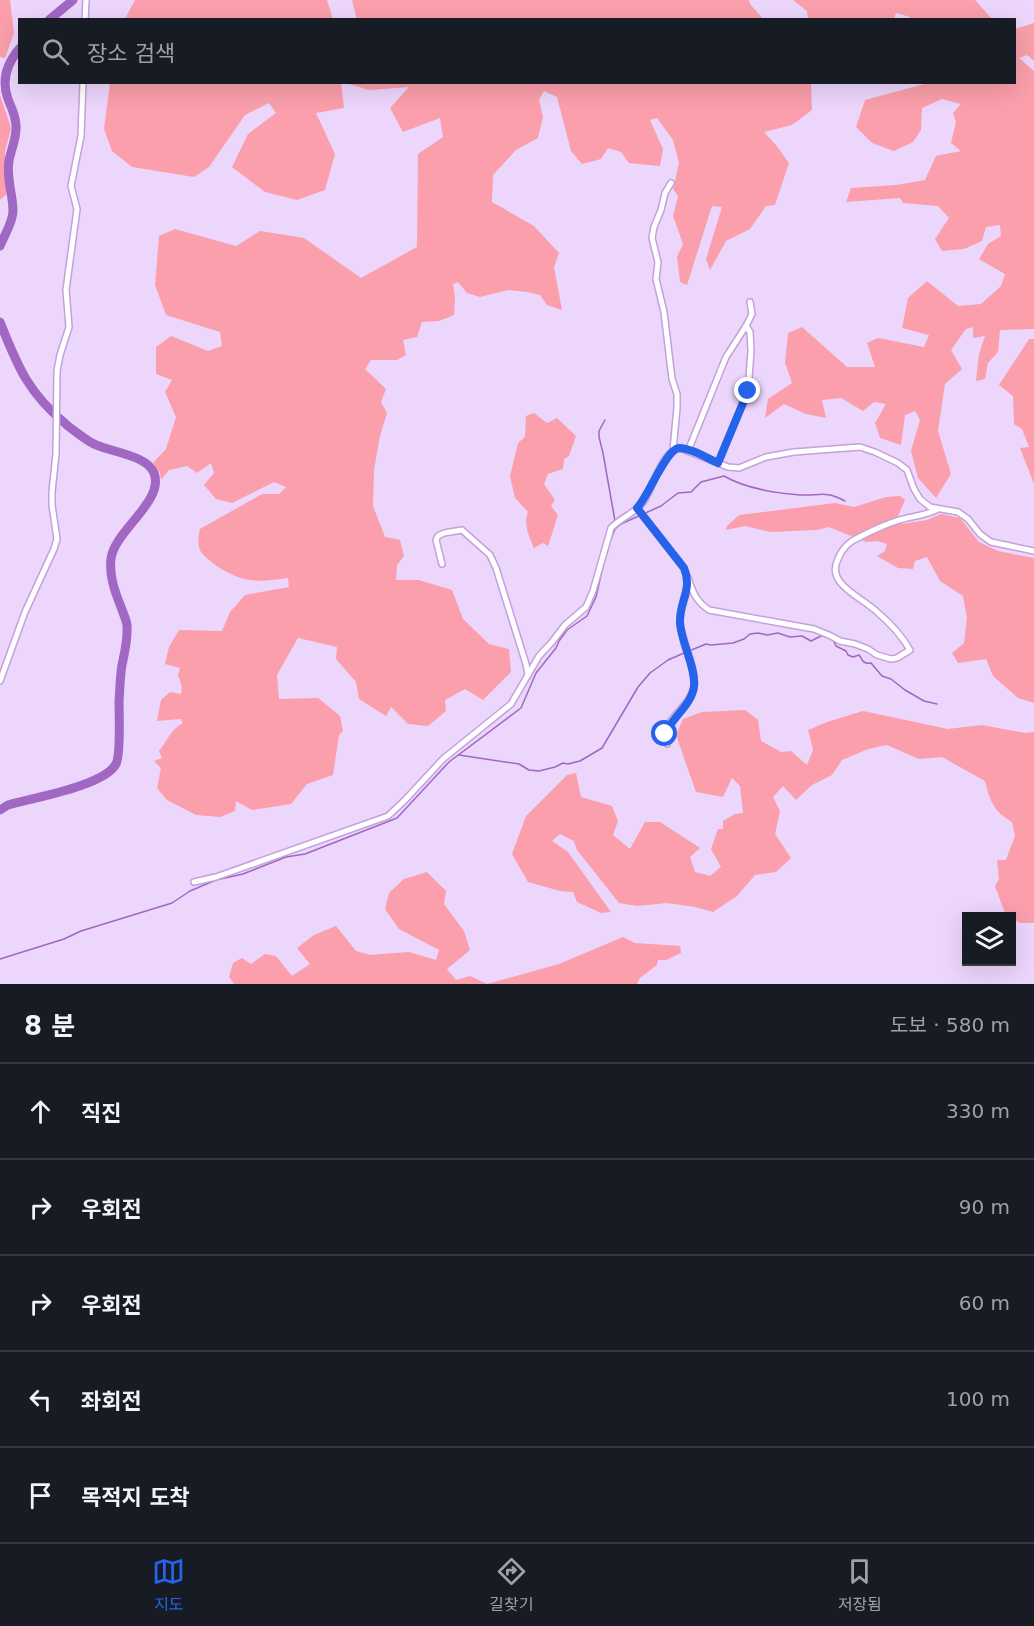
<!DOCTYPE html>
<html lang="ko">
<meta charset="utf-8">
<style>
body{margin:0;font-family:"DejaVu Sans","Noto Sans KR",sans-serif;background:#242831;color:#f1f3f6}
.controls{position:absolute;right:18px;bottom:18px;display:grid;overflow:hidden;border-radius:0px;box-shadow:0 6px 24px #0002}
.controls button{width:54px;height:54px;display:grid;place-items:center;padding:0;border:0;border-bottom:2px solid #363941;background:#171b24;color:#f1f3f6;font:30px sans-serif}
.stop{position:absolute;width:18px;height:18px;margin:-14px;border:4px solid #2563eb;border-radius:50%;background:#fff}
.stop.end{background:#2563eb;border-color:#fff;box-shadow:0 2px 6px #0008}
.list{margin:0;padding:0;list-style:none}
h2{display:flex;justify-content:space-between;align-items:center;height:78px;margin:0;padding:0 24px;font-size:26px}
h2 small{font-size:20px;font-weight:400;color:#9ea1a6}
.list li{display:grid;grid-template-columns:39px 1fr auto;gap:18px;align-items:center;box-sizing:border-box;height:96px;padding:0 24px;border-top:2px solid #363941}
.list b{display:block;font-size:22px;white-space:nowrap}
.list em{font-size:20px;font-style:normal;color:#9ea1a6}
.icon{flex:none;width:33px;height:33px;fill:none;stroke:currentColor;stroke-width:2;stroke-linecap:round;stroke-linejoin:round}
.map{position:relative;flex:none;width:1034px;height:984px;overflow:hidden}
.search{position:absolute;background:#171b24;box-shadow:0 6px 24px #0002;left:18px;right:18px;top:18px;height:66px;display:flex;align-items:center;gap:15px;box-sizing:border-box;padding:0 21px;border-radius:0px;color:#9ea1a6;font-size:22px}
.sheet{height:558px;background:#171b24}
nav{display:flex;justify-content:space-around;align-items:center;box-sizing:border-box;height:84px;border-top:2px solid #363941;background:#171b24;font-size:16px;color:#9ea1a6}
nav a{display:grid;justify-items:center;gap:3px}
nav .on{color:#2563eb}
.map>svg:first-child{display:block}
.green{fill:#fa9fab}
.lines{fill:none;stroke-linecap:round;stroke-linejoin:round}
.stream{stroke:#a067c3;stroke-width:1.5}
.river{stroke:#a067c3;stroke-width:9}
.minor-casing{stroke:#c4a0dd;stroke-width:8}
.minor{stroke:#fff;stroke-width:5}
.route{stroke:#2563eb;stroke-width:8}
</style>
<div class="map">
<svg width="1034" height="984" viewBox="0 0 1034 984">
<rect width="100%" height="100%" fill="#ecd6fc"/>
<g class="green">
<polygon points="0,0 10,0 14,33 5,58 0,57"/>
<polygon points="135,0 327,0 333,19 125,19"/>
<polygon points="352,0 749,0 750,4 763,19 357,20"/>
<polygon points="793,0 975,0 992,19 910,19 910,17 896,13 894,19 808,19 807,11"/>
<polygon points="1034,23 1034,61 1027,55 1019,58 1034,71 1034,329 1000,330 998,352 988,363 985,379 976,381 979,354 985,336 973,338 973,327 966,329 951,350 962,369 945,384 938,431 951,474 936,498 918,478 911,451 920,420 915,411 905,415 901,445 880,438 875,423 886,404 874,402 863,411 841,398 822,400 826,418 806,414 784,404 765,418 768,399 792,383 785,363 788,333 802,327 847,367 875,367 867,343 878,338 924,347 929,335 902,328 908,298 927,281 958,306 981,304 1001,286 1005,274 979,259 988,244 1001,236 1000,225 986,227 982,241 964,249 942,251 935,239 949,218 938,206 903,203 900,198 846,202 851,188 896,185 925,180 936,156 961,151 951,143 956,122 953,113 961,104 942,99 922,108 921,130 913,142 894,151 872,143 856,127 865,100 928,83 1014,82 1015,29"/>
<polygon points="110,83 341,83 344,108 316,113 335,154 325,190 297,200 265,192 232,167 248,134 276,113 269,103 245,115 209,167 194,177 132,167 112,151 104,129"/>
<path d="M346,83H811L812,110L792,125L764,132L776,145L789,163L775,205L766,206L750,229L726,241L710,270L706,259L722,207L712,206L687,285L680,282L677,257L683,244L673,216L678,196L673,189L679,163L673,140L657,118L650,120L663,149L660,166L629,163L621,152L608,148L601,159L582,164L571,151L557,97L544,91L539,100L543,117L538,138L516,150L493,175L492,202L534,226L559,253L554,267L562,310L547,305L540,295L527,292L508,290L480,297L467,293L458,282L453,284L455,297L454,315L439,321L422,322L417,337L403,340L406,355L397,360H371L365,369L386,389L381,402L387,413L380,436L374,470L373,506L385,537L400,540L404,556L397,565L396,580H419L452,590L463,619L489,644L509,649L511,672L483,700L465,689L445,700L446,711L428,726L408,724L391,707L386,716L359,699L356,682L336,659L337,647L298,638L277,675L279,699L318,698L340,716L343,731L339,735L333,775L307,784L291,804L252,810L236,801L235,811L220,817L196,815L167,800L157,788L161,768L154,761L162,758L159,751C168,740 170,730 183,723L181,719L157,721L161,700L170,692L181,694L182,687L178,675L180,668L165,664L169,647L179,630L222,631L230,612L245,595L289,587L288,578C273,580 256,583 241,578C230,575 208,562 201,552C197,546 198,537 200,529L262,494H279L286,487L274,482L232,503L216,499L204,485L214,473L211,463L197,473L187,466L169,470L161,480L160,473L153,463L166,449L176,417L165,392L172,380L156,374V347L171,336L208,351L222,346L220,332L166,315L155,285L159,236L175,229L236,246L260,231L304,238L361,278L417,247L418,154L443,137L440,118L403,132L390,108L409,87L369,90Z"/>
<polygon points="0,95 11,128 5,152 8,193 0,200"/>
<polygon points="1029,339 1034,339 1034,484 1020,448 1029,447 1022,429 1014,424 1013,396 999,385"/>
<path d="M534,413L547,423L557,418L576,436L569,456L564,459L563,469L548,474L544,484L555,500L551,506L558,515L548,546L543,543L534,548C529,536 523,525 528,512L515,498L510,476L518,443L525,437L526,416Z"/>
<polygon points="900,496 905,500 898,516 902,524 927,520 941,514 960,518 979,542 998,551 1034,558 1034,703 1018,698 993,676 986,659 958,663 952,653 964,643 967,618 963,596 940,581 927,557 915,561 913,569 898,568 877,556 885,551 887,544 877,541 866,542 829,527 817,530 770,532 745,526 726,530 727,526 739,515 835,503 854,507 886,497"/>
<path d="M745,710L758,720L761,741L781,752L791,751L807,765L813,750L808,730L827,722L863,711L948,729L982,725L1025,733L1034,732V923H1020L1012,919V916H1006L995,886L999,879L997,860H1006L1015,836L1012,822C994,812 990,801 985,781L942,757L919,759L887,745L868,749L842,760L832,775L812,785L796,800L783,786L773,797L780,811L775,834L791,858L776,872L755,875L737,896L713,912L695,907L667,903L637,906L619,903L577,850L574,841L560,834L552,841L568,852L611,912L601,913L577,902L573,892L560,891L528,882L512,854L526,816L567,775L576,773L581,797L612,806L618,821L613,835L630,849L645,822H660L700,848L690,857L695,872L710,876L721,867L711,849L718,829H723V821L735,814L743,813L740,786L732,778L723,797L696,792L676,735L683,719L702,712Z"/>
<polygon points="427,872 446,891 444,904 464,931 470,950 447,969 456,980 470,976 487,984 234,984 229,977 233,963 242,958 251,964 265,954 276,956 292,976 310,964 297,948 314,935 336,926 356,951 370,955 409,952 436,960 439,950 399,929 385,909 389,893 404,879"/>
<polygon points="623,937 635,943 680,946 681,953 666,960 658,960 657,965 640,978 637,984 487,984 559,964"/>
</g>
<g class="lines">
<g class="stream">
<polyline points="605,420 599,431 599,437 603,453 615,521"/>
<path d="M609,544L615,529L621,524L661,506L678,493L691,492L701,482L724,476C746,489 775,493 800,495C820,496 825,490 845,501"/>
<path d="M833,640L836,646L846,651L848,655L853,657L859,655C863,660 862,664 871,663L882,676L891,679L905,690L924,701L937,704"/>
<polyline points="689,651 706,644 711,645 733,643 744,639 750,634 758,633 767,635 778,633 790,637 802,636 811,641 821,636 826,636"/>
<polyline points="459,755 519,764 529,770 539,771 555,767 563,763 568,764 580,761 602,748 638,687 650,673 668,660 684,653"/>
<polyline points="0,959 64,939 81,931 172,903 190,891 216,880 243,874 286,857 305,854 397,818 449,762 521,708 536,673 556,648 559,641 567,630 587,616 596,597 605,557"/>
</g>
<g class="river">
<polyline points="49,20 73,0"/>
<path d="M0,246C4,236 13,222 13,211C13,194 6,178 9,161C11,149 17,138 16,125C15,113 12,110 8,99C1,80 7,63 20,48"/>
<path d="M0,322C18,368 29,394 68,426C76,432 86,440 94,444C110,452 147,455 154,473C165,501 114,531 111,559C109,576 115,592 121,607C123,613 126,619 127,625C128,639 125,651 122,665C120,676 120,689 119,701C119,714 121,754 116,764C104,786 32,798 8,805L0,810"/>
</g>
<g class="minor-casing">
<g id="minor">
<polyline points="85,20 86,0"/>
<polyline points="671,183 665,193 661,210 654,227 652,238 658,262 656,279 664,312 672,379 677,394 677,408 673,450"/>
<polyline points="688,451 726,357 746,326 752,314 750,302"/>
<polyline points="718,463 748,391 751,351 750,332 746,326"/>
<path d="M637,508L684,568C694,591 679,601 680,623C682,642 697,669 694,687C691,705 666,718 665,735C665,738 666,741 667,744"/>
<polyline points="442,564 436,540 438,536 444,533 462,530 490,555 496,568 526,664 528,675"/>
<path d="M688,578C693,593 696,601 709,610L814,629L831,636L840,641L855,644L868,649L877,655L891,659L897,658L910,650C902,636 889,622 877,612C862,597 825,584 838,559C841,551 845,546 852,541C865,534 888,523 903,519C914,516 927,515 938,509"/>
<polyline points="0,681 25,612 54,549 57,539 52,505 52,492 56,454 57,371 60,355 69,327 66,290 77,209 71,186 81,136 83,82"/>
<path d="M194,882L216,877L388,816L405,800L443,759L511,704L539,656L552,642L565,625L586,607L593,591L611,528C621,517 635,514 644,501C654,486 661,452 680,448L728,467L739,468L766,457L794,452L860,447L875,452L898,463L907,470L914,489L920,499L930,507L958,512L968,519L980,534L991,542L1034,551"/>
</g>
</g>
<use href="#minor" class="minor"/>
</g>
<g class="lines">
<path class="route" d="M665,734C672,717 692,705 694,686C696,668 681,642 680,623C679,601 693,590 684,568L637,508C648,497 666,449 679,448C691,448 707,458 718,463L748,391"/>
</g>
</svg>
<div class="controls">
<button><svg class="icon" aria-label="layers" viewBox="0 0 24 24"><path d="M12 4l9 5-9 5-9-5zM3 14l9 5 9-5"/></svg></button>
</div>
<div class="stop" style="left:665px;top:734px"></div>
<div class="stop end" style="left:748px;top:391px"></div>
<div class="search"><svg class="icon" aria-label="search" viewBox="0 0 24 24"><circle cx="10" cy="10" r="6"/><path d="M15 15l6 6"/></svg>장소 검색</div>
</div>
<section class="sheet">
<h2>8 분<small>도보 · 580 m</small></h2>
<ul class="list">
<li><svg class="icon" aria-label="ahead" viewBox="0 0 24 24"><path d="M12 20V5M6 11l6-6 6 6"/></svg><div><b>직진</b></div><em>330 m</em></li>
<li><svg class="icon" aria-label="right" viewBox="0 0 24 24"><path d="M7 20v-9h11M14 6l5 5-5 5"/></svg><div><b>우회전</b></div><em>90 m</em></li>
<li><svg class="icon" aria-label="right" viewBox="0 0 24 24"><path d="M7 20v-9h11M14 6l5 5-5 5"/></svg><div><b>우회전</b></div><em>60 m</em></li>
<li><svg class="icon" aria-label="left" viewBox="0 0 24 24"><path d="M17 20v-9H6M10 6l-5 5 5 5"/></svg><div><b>좌회전</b></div><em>100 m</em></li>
<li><svg class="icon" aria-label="arrive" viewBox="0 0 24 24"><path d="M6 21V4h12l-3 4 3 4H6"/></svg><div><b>목적지 도착</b></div></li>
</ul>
</section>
<nav>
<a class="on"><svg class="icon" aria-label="map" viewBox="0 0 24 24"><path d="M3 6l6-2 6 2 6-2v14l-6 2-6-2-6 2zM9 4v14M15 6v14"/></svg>지도</a>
<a><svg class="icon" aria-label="directions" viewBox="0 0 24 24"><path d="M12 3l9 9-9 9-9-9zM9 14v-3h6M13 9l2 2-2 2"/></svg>길찾기</a>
<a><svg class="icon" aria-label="saved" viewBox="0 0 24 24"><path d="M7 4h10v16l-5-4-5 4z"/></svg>저장됨</a>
</nav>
